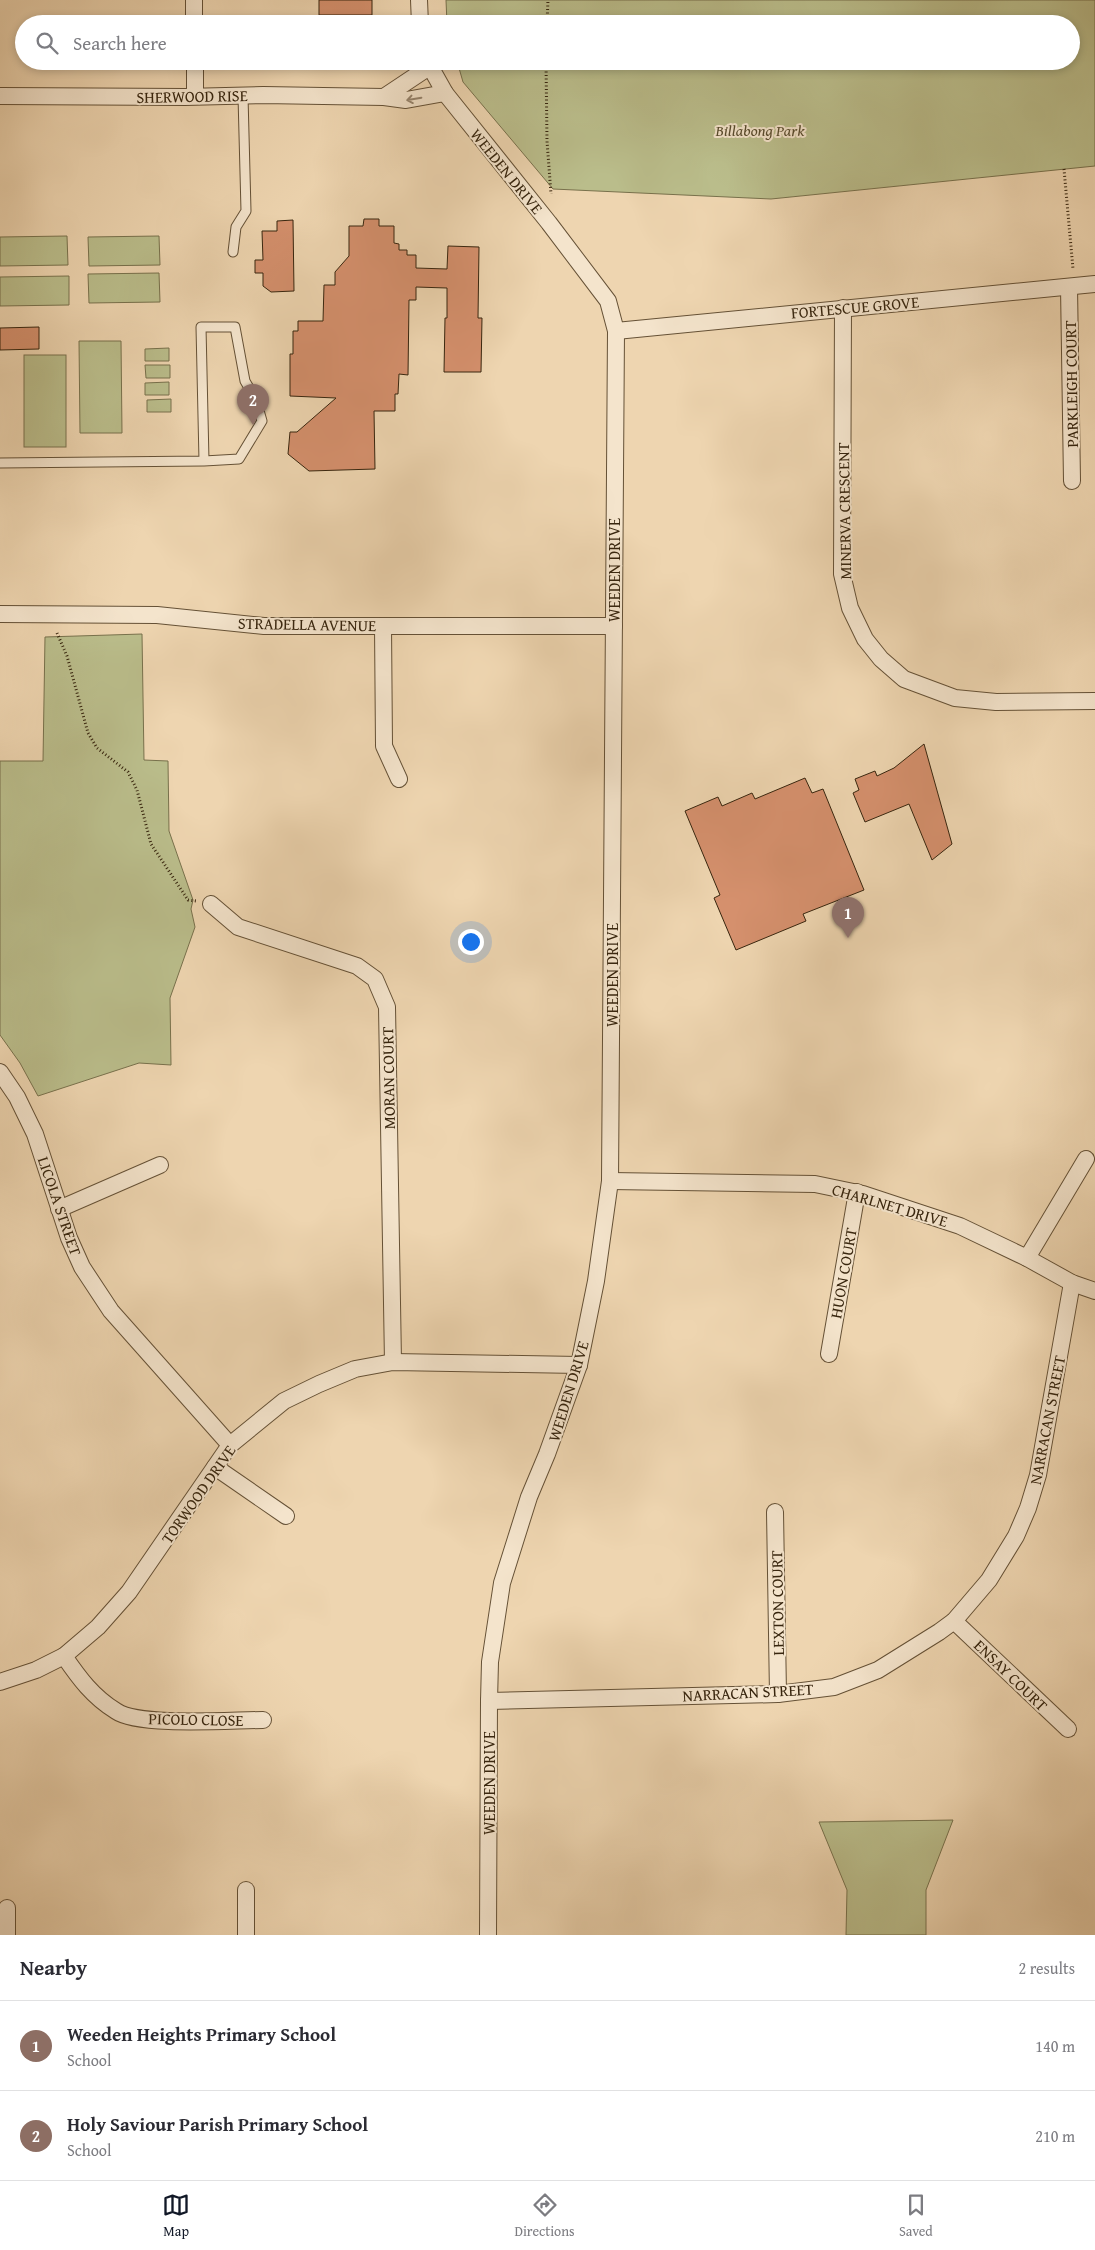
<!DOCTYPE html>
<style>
body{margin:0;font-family:"Gentium Book Plus",serif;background:#f2f2f3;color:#2b2b33}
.you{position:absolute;left:470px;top:941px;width:18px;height:18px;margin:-12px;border:4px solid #fff;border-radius:50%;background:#1a73e8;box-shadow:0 0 0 8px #1a73e833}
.badge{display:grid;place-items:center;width:32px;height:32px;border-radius:50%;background:#111827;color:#fff;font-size:16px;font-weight:700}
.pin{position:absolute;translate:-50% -41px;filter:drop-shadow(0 1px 2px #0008)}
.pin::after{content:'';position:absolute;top:26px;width:18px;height:15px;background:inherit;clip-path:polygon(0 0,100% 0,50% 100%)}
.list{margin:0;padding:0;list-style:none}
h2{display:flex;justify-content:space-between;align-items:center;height:65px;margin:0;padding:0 20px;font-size:21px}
h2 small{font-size:16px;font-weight:400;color:#7c7c81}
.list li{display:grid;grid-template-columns:32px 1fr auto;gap:15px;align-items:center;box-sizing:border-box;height:90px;padding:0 20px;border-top:1px solid #e1e1e2}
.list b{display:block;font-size:19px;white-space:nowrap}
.list p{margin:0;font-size:16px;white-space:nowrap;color:#7c7c81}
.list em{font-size:16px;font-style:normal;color:#7c7c81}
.icon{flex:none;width:28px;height:28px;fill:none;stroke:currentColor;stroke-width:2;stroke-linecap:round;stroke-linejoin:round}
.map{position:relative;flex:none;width:1095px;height:1935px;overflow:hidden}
.search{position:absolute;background:#fff;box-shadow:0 2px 8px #0003;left:15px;right:15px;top:15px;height:55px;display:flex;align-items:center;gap:12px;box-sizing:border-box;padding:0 18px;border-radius:28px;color:#7c7c81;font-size:19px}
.sheet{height:245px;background:#fff}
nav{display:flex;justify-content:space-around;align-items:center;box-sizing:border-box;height:70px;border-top:1px solid #e1e1e2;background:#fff;font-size:14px;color:#7c7c81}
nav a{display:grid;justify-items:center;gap:2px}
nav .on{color:#111827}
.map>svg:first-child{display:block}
.green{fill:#babd8b;stroke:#78714c}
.building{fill:#d5906d;stroke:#37250e}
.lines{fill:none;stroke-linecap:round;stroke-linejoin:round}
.service-casing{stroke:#655136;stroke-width:11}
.minor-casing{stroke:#655136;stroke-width:18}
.path{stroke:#37250e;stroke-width:3;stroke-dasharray:1 2.5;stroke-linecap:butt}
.service{stroke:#f4e4cc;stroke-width:9}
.minor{stroke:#f4e4cc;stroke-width:16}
.oneway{stroke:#96846d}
.labels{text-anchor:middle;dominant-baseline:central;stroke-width:4;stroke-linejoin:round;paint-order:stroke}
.street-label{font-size:16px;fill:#37250e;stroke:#f4e4cc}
.park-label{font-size:16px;font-style:italic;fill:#584b2d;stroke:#f4e4cc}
</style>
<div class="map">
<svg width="1095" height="1935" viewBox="0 0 1095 1935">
<rect width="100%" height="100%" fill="#eed5b0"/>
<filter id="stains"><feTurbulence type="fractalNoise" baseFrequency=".004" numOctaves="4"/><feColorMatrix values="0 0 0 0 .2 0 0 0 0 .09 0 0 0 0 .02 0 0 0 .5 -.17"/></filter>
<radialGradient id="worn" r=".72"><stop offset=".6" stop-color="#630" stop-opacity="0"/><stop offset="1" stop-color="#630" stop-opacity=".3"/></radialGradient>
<g class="green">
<polygon points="446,0 1095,0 1095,166 771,199 553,189 463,82 457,61 1071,61 1071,24 447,24"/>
<polygon points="67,236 68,265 0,266 0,237"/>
<polygon points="159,236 160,265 89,266 88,237"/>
<polygon points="159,273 160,302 89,303 88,274"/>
<polygon points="69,276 69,305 0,306 0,277"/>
<polygon points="79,341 121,341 122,433 80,433"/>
<polygon points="169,348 169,361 145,361 145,349"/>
<rect x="24" y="355" width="42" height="92"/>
<polygon points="145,365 170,365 170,378 146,378"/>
<polygon points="169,382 169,395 145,395 145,383"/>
<polygon points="171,399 171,412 147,412 147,400"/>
<polygon points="142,634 144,760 168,761 169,831 193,900 191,909 195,927 170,998 171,1065 139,1063 38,1096 20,1063 0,1035 0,761 43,761 45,637"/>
<polygon points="953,1820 926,1890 926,1935 846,1935 847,1890 819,1822"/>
</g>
<g class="building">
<rect x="319" y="0" width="53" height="15"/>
<polygon points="364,219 379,219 379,226 394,226 394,243 399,244 399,250 407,250 407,255 416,255 416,268 447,269 448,246 479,247 478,318 482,318 481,372 444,372 445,318 447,318 447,288 416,287 416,300 409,300 408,375 399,374 398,394 395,394 395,411 374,411 375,469 309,471 288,454 290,432 297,432 336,398 290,396 290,354 293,354 293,331 298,331 298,321 323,321 324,285 335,285 335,272 349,256 349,226 363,226"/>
<polygon points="293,220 294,291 271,292 263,286 263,273 255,273 255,260 263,260 262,231 277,231 277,221"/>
<polygon points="39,327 39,349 0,350 0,328"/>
<polygon points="924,744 952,844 932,860 909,804 865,822 853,793 859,790 855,779 875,771 877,776 894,768"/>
<polygon points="805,778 812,793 823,789 864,890 803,914 806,921 736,950 714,898 720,895 685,811 718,797 722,806 752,793 755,799"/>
</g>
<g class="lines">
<g class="service-casing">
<g id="service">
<polyline points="233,252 236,227 246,211 243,96"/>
<polyline points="0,463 204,461 239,459 262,421 256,400 245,381 235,327 201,327 204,461"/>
</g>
</g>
<g class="minor-casing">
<g id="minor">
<polyline points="194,0 194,24"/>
<polyline points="419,0 420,24"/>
<polyline points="195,61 195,96"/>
<polyline points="427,61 445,93 549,223 608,301 616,331 610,1181 596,1281 579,1365 547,1454 529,1497 502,1583 490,1662 489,1701 488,1935"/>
<polyline points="0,96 185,97 263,95 384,97 406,100 445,93"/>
<polyline points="384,97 429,67"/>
<polyline points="1069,287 1072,481"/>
<polyline points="843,308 842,574 850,608 865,639 881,659 904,679 955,698 996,702 1095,701"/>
<polyline points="616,331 1095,284"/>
<polyline points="0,614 157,615 264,626 614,626"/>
<polyline points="383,626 384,746 399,779"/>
<polyline points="211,904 238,927 357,966 375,979 387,1007 393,1362"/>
<polyline points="0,1072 17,1097 35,1134 69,1238 82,1267 111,1311 230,1445"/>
<polyline points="610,1181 815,1184 863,1194 960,1226 1027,1258 1072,1283 1095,1291"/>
<polyline points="59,1209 160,1165"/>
<polyline points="1027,1258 1086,1159"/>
<polyline points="829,1354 857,1192"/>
<polyline points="215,1467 286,1516"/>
<polyline points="775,1512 778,1694"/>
<polyline points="954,1621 1068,1729"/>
<path d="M64,1656C79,1678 93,1697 116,1711C139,1727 231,1720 263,1720"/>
<polyline points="0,1682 36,1670 64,1656 98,1627 129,1592 230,1445 284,1401 319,1384 355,1369 393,1362 579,1365"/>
<polyline points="489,1701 778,1694 834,1687 878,1670 939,1632 954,1621 989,1580 1016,1536 1028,1508 1038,1475 1072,1283"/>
<polyline points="246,1890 246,1935"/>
<polyline points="7,1908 7,1935"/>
</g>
</g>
<g class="path">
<polyline points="547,24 548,0"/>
<polyline points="546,61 547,141 551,194"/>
<polyline points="1064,169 1073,269"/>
<polyline points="57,633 67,656 88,733 97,748 128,772 137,790 151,844 188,900 196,901"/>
</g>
<use href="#service" class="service"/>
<use href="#minor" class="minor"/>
</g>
<defs><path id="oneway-shaft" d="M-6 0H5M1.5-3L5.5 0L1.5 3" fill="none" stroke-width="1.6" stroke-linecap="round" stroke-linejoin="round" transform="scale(1.25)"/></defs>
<use class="oneway" href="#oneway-shaft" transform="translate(414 99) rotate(170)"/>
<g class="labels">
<g class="street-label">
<text transform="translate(192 96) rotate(-1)">SHERWOOD RISE</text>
<text transform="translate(507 171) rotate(51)">WEEDEN DRIVE</text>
<text transform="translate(855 307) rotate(-5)">FORTESCUE GROVE</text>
<text transform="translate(1071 384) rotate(-91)">PARKLEIGH COURT</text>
<text transform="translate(844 511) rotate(-91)">MINERVA CRESCENT</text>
<text transform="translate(614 570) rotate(-90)">WEEDEN DRIVE</text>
<text transform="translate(307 624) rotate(1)">STRADELLA AVENUE</text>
<text transform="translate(612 975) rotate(-90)">WEEDEN DRIVE</text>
<text transform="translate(388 1078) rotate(-91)">MORAN COURT</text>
<text transform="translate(890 1205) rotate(16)">CHARLNET DRIVE</text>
<text transform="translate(60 1206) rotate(71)">LICOLA STREET</text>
<text transform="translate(843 1273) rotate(-80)">HUON COURT</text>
<text transform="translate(568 1391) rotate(-73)">WEEDEN DRIVE</text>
<text transform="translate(1047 1420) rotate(-79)">NARRACAN STREET</text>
<text transform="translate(198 1494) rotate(-55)">TORWOOD DRIVE</text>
<text transform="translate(777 1603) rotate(-91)">LEXTON COURT</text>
<text transform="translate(1011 1675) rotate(44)">ENSAY COURT</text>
<text transform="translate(748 1692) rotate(-3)">NARRACAN STREET</text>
<text transform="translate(196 1719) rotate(1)">PICOLO CLOSE</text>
<text transform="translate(489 1783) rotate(-90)">WEEDEN DRIVE</text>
</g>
<g class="park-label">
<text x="760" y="130">Billabong Park</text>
</g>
</g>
<rect width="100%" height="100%" filter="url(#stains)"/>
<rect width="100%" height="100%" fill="url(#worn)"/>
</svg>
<div class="you"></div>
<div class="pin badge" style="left:848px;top:938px;background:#8d6e63">1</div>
<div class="pin badge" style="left:253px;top:425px;background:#8d6e63">2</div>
<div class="search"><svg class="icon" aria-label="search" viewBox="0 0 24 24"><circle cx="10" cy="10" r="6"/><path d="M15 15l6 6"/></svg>Search here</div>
</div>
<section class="sheet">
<h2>Nearby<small>2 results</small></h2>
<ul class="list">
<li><span class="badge" style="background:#8d6e63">1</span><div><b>Weeden Heights Primary School</b><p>School</p></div><em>140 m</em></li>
<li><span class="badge" style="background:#8d6e63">2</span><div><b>Holy Saviour Parish Primary School</b><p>School</p></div><em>210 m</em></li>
</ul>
</section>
<nav>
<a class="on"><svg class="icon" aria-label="map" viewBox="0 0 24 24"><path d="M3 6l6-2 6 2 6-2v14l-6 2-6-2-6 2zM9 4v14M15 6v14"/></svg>Map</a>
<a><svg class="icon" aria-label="directions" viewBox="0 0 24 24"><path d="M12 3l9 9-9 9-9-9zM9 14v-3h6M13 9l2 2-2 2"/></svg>Directions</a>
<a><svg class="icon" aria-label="saved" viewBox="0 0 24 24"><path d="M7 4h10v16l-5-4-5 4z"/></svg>Saved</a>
</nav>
